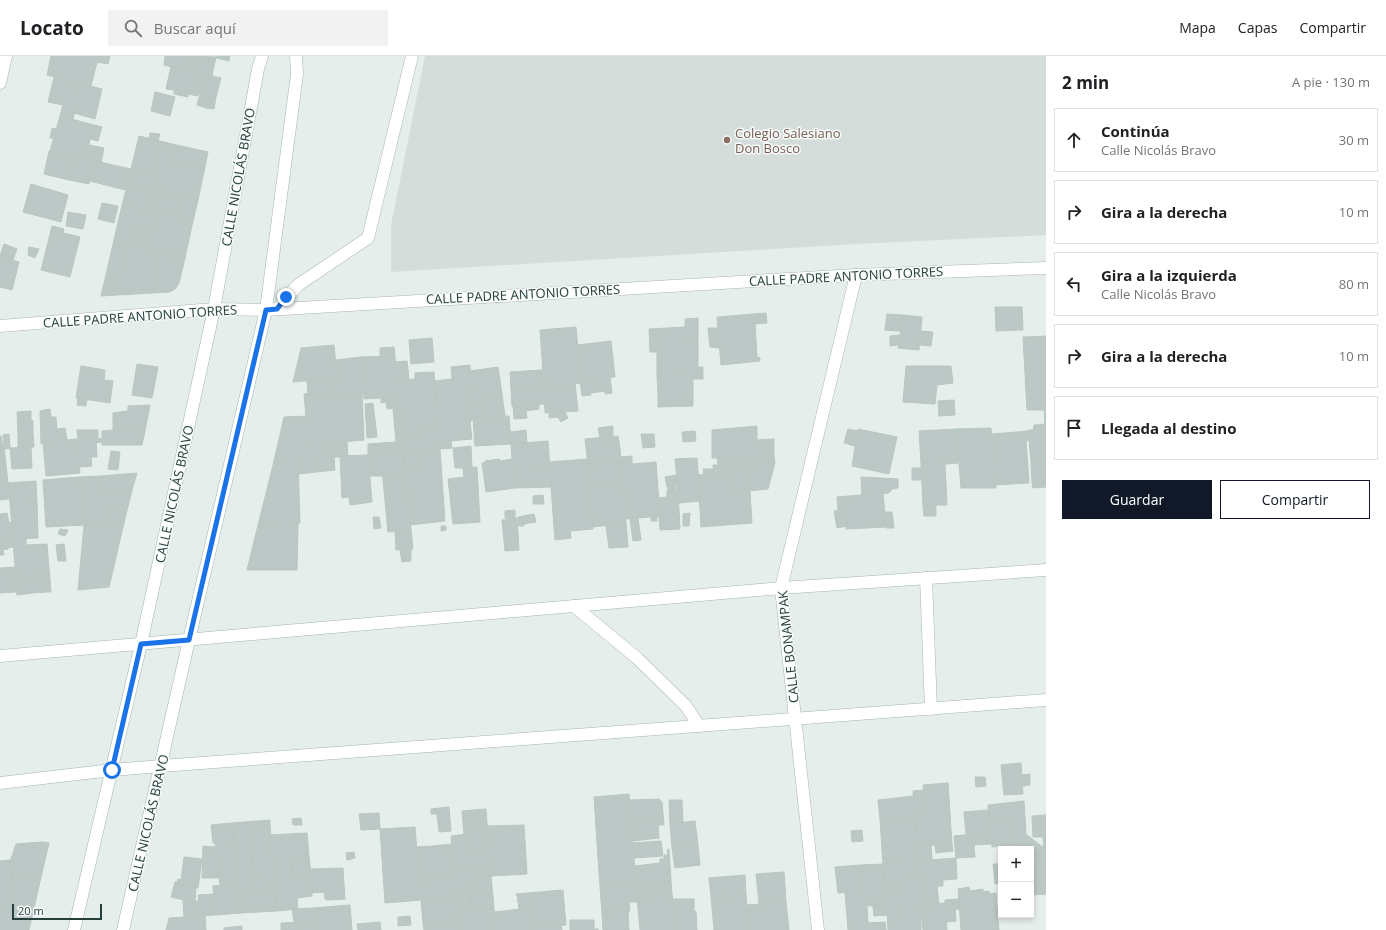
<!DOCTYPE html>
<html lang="es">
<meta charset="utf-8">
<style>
body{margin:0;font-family:"Open Sans",sans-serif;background:#f2f2f2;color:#202124}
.controls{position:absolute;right:12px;bottom:12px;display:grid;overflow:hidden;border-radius:0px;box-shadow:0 2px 6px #0003}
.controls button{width:36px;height:36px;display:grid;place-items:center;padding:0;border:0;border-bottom:1px solid #e0e0e0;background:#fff;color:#202124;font:20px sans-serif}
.scale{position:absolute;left:12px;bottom:10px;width:90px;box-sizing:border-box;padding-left:4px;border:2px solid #263f3c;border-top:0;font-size:11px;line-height:14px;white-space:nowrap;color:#263f3c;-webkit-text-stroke:3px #f6faf9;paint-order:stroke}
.stop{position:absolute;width:12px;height:12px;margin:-9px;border:3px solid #1a73e8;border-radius:50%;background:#fff}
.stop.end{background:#1a73e8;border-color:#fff;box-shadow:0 1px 4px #0008}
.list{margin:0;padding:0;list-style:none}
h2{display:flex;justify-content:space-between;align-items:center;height:52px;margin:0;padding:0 16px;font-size:17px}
h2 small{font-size:13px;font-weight:400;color:#757577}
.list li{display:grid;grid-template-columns:26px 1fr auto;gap:12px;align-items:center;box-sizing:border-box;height:64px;margin:0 8px 8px;padding:0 8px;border:1px solid #e0e0e0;border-radius:0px}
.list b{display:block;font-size:15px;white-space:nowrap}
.list p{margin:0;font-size:13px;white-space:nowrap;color:#757577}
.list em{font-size:13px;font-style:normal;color:#757577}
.actions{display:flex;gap:8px;padding:12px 16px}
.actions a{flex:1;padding:9px 0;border:1px solid #111827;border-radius:0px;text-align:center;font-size:14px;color:#111827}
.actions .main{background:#111827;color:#fff}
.icon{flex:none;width:22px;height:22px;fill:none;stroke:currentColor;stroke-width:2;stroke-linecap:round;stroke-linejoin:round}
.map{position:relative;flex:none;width:1046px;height:874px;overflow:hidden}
header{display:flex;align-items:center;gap:24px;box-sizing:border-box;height:56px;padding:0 20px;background:#fff;border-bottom:1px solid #e0e0e0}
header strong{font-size:19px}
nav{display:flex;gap:22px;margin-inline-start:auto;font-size:14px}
.search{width:280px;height:36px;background:#f2f2f2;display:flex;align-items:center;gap:10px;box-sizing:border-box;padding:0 14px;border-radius:0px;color:#757577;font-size:15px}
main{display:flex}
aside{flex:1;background:#fff}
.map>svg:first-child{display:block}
.built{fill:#d4ddda}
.building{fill:#bbc8c5;stroke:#b8c7c3}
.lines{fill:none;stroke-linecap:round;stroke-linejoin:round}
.lane-casing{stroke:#a9b6b3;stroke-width:13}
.street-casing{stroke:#a9b6b3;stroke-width:13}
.secondary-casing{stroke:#a2b6b2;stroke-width:13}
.lane{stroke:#fff;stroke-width:12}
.street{stroke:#fff;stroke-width:12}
.secondary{stroke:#fff;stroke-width:12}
.route{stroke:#1a73e8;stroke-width:5}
.education-dot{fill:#8d6e63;stroke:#f6faf9;stroke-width:1.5}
.labels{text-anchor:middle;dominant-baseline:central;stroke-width:3;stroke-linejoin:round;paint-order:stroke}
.education-label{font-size:13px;fill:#785e54;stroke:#f6faf9;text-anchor:start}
.street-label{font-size:13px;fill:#263f3c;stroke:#f6faf9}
</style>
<header>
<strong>Locato</strong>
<div class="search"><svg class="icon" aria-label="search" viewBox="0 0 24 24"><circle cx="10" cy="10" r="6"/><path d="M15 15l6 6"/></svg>Buscar aquí</div>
<nav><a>Mapa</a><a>Capas</a><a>Compartir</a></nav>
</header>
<main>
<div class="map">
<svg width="1046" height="874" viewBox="0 0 1046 874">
<rect width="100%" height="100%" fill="#e6eeeb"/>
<polygon class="built" points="425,0 1046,0 1046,179 856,188 391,216 391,169"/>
<g class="building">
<polygon points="51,0 110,0 108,8 97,6 91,30 47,19"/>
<polygon points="165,0 187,0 184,14 164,9"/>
<polygon points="187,0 216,1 212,20 184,14"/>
<polygon points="217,0 230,0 229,5 216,2"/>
<polygon points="171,10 203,18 198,40 188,38 188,41 174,38 174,34 166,33"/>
<polygon points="203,18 221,22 216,41 206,41 199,37"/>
<polygon points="54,21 82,28 73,63 60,60 63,49 48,46"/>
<polygon points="82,28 102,33 95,63 74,57"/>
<polygon points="155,36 175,41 170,60 151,55"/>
<polygon points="200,38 206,41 216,41 214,53 206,52 197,49"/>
<polygon points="60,60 94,69 85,103 50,95"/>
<polygon points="94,69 102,71 98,85 90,83"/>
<polygon points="52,72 56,73 54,82 50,82"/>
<polygon points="150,77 160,78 158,85 149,82"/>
<polygon points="139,80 164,86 162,95 157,93 152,117 131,113"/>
<polygon points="164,86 172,88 169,102 205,111 198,144 153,132 156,118 152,117 157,93 162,95"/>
<polygon points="172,88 208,96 205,111 169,102"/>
<polygon points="89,89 104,92 101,107 85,103"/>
<polygon points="49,95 74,101 69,124 44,118"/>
<polygon points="74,101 95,105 89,128 69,124"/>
<polygon points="95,105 131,113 125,134 90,125"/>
<polygon points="131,113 156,118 153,132 128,126"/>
<polygon points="128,126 150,132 145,154 122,149"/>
<polygon points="31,128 68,139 61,166 23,156"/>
<polygon points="150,132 162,135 157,157 145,154"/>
<polygon points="162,135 180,139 176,161 157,157"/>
<polygon points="180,139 198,144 193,165 176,161"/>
<polygon points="102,147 118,150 114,167 98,163"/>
<polygon points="122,149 157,157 152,176 132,173 127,190 113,188"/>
<polygon points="68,156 86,159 83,173 66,170"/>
<polygon points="157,157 193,165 185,202 143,192 147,175 152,176"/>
<polygon points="52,170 64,173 63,177 51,174"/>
<polygon points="132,173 147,175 145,186 129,183"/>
<polygon points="51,174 80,181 70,221 41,214"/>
<polygon points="129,183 145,186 143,192 159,196 152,237 117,239 124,189 127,190"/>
<polygon points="4,188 17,193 13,204 0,200"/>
<polygon points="113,188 124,189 117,239 101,240"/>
<polygon points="29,191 39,193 35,202 28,199"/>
<polygon points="159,196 185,202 179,227 175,233 170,236 152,237"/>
<polygon points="0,200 19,206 12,234 0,231"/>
<polygon points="995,251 1022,251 1023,274 996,275"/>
<polygon points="766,257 767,267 755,268 757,301 760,302 760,305 721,309 717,261"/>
<polygon points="887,258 903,259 900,275 885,274"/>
<polygon points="903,259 922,261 919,294 898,292"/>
<polygon points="698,262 698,282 685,283 685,263"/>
<polygon points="576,271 581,327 544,331 540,274"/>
<polygon points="685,271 685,283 657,283 657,296 650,296 649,273"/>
<polygon points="708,272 718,272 720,292 710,291"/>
<polygon points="921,275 933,276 931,290 920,289"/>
<polygon points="900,279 898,289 890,290 890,280"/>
<polygon points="1046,280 1046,354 1027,354 1023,281"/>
<polygon points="432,282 434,306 411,308 409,284"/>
<polygon points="698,282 698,311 703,311 703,323 693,323 693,350 658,351 658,339 687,339 687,319 657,320 657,283"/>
<polygon points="611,285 615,321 580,324 577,289"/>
<polygon points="334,289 337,322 293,326 301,292"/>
<polygon points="394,291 395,300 380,300 380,292"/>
<polygon points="395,300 398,341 364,343 361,301"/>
<polygon points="361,301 364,337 337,339 337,336 308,338 307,325 337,322 336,304"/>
<polygon points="407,305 409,323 396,325 395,306"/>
<polygon points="137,308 158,311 152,342 132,339"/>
<polygon points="470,309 473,364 470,365 472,383 439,386 435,325 452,323 451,311"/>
<polygon points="81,310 105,314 104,324 113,325 110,347 76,342"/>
<polygon points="906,310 951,310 953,327 937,329 935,348 903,346"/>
<polygon points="498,311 502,338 482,341 480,333 471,335 470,315"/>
<polygon points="542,314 544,331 511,334 510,316"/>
<polygon points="434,316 439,374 420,375 420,377 402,379 396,325 415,323 415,317"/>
<polygon points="687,319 687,339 658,339 657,320"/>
<polygon points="610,321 612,337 605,338 605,335 591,337 591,339 582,340 580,324"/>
<polygon points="575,327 578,355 545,357 544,331"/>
<polygon points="544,331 545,348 512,350 511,334"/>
<polygon points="480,333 485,361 473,362 471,335"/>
<polygon points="337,336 337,339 362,337 364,384 310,389 310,360 306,361 304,338"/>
<polygon points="502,338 505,360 485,361 482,341"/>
<polygon points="398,341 399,352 387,353 386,346 381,347 381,342"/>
<polygon points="78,342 87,343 86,350 77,349"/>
<polygon points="954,344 955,359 939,360 938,345"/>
<polygon points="373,347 377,381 367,382 365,348"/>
<polygon points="150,349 145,375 113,374 113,357 128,355 128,350"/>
<polygon points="525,349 527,362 514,363 513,350"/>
<polygon points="525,349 539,349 539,353 526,355"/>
<polygon points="399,352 403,396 397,397 393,353"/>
<polygon points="50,353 51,361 56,361 58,385 43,386 44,387 41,388 40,355"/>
<polygon points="1044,354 1046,354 1046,403 1031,404 1028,374 1033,374 1034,369 1045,368"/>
<polygon points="31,355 31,364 33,365 33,377 18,378 17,356"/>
<polygon points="556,356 565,356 568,362 561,366 558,361 549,362 549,357"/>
<polygon points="310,360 311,403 274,405 284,361"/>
<polygon points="509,360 511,388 475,390 473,362"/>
<polygon points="613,370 613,381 600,382 598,372"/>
<polygon points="757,370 757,384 774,383 774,400 712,402 712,374"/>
<polygon points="65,372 67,384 58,385 57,373"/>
<polygon points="991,372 996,432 961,432 956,373"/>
<polygon points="848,373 858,375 855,390 844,387"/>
<polygon points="858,373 897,381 889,418 852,410"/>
<polygon points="956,373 958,407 936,409 921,408 919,375"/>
<polygon points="77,374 98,374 98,383 102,382 102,386 96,387 96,384 78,385"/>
<polygon points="439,374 440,393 403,396 402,379 420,377 420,375"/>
<polygon points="526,374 527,387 511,388 510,376"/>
<polygon points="102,375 113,374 145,375 142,389 102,389"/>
<polygon points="695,375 696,385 683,386 682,376"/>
<polygon points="1029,375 1029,384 1026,385 1029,427 996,429 992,378"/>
<polygon points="33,377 34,391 18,392 18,378"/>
<polygon points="9,378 10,392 4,393 3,379"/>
<polygon points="641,378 654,378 655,391 643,392"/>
<polygon points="0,380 1,380 3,392 0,392"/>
<polygon points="618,380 620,392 609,391 608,381"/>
<polygon points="607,381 609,391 620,392 621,406 588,409 585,383"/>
<polygon points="77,383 80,417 46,420 43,386"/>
<polygon points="87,384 96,384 97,401 91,401 92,410 79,411 78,385"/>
<polygon points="451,385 452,392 440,393 439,386"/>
<polygon points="548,385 550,415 513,416 511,388"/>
<polygon points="347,386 348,400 328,402 327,388"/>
<polygon points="396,386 397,397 368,399 368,388"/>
<polygon points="327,388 328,402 311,403 310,389"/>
<polygon points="471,390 472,412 455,412 453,392"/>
<polygon points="4,391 8,427 0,428 0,392"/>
<polygon points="31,391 32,412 12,413 10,392"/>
<polygon points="440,393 445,465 410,469 405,415 422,413 420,395"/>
<polygon points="111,395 120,396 118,414 108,413"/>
<polygon points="420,395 422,413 405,415 403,396"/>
<polygon points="403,396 406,422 383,424 383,420 370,420 368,399"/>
<polygon points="368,399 372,446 350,449 349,441 342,442 340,400"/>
<polygon points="632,400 632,408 656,406 660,460 626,463 621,401"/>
<polygon points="774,400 775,407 718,409 717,402"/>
<polygon points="334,401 335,414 298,418 298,403"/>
<polygon points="697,402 700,445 679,447 675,403"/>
<polygon points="298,403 300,467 258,469 274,405"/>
<polygon points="499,403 500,405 512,403 515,432 486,436 482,407 485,407 485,405"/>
<polygon points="587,403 593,473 570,475 571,482 555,484 549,406"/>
<polygon points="1046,403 1046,426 1032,427 1031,404"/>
<polygon points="621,406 623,428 590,431 588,409"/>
<polygon points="775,407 768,433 748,435 746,408"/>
<polygon points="746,408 748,433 734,435 731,409"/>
<polygon points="921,408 936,409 945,408 947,449 923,449"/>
<polygon points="713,409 731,409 732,418 714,420"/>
<polygon points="477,411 480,466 453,468 448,423 464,421 463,412"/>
<polygon points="912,412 921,412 922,424 912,424"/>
<polygon points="703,413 713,413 714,418 704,419"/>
<polygon points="550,415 551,431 515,432 513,416"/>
<polygon points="137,417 132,434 101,435 100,420"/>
<polygon points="714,418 714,420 732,418 734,435 748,433 748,435 750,435 752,467 701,471 698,419"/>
<polygon points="676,419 677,429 667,431 665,421"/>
<polygon points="100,420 101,435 132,434 124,467 118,467 118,455 107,455 107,468 83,469 80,421"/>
<polygon points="80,421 83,469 46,471 43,424"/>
<polygon points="861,421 898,423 898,432 892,433 889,437 862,439"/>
<polygon points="406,422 411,474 388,476 383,424"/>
<polygon points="36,425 37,446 10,447 8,427"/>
<polygon points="1041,426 1046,426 1046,431 1033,432 1032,427"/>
<polygon points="8,427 9,443 0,444 0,428"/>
<polygon points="623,428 626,467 593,471 590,431"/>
<polygon points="676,429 676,434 668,435 668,431"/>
<polygon points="678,434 680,473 660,474 658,442 667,441 667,435"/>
<polygon points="883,437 886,471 846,473 846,470 847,470 845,454 838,455 837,441"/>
<polygon points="543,439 544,448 533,448 533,440"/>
<polygon points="37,446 38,482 13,483 10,447"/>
<polygon points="923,449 936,449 936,460 924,460"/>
<polygon points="515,454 515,463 505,462 505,455"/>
<polygon points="845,454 847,470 837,472 834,455"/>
<polygon points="107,455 118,455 118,467 107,468"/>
<polygon points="884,456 892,456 894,472 886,472"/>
<polygon points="7,457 9,467 11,466 13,484 0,486 0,458"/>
<polygon points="690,457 689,470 683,470 683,458"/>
<polygon points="534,458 536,466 524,468 524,470 519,470 518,461"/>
<polygon points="657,460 657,465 651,465 651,461"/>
<polygon points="373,461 379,461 381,472 374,473"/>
<polygon points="515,462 517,462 519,494 505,495 502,464 515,463"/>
<polygon points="638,462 641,484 633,485 630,463"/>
<polygon points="124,467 109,531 78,534 84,469"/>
<polygon points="298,467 297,514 247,514 258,469"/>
<polygon points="626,467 628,491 609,492 606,470"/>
<polygon points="441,470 446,470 446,474 441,475"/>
<polygon points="60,473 68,474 65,480 58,478"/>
<polygon points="411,474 413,493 396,494 395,476"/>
<polygon points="26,482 26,489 47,488 51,536 46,536 44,518 32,518 33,537 17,539 13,483"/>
<polygon points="13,484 13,491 8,492 8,493 0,494 0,486"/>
<polygon points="64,488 66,505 58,505 56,489"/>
<polygon points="411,493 411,505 402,506 400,494"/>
<polygon points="0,494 3,494 4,499 0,499"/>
<polygon points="15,511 17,536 0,537 0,512"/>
<polygon points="32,518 44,518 46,536 33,537"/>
<polygon points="1021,707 1023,738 1004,739 1001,709"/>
<polygon points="1030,718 1030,729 1023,730 1022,719"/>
<polygon points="975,721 985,721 986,730 976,731"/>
<polygon points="948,727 952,788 917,790 914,755 926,753 923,729"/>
<polygon points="924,734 926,753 914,755 913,735"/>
<polygon points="629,738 636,828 600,831 594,741"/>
<polygon points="914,740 915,761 880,764 878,744"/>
<polygon points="659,743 662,746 664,769 658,769 658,765 632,768 630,744"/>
<polygon points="669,744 682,744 683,766 670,768"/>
<polygon points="1024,745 1027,793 1011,793 1008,761 989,764 988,749"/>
<polygon points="449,751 451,775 439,776 437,758 431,758 431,753"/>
<polygon points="486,753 487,767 465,769 466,778 464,778 462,755"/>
<polygon points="988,754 990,779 972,781 973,778 966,778 964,756"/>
<polygon points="379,757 380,773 361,774 359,758"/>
<polygon points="1046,759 1046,795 1044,795 1043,781 1033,781 1032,760"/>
<polygon points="915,761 918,805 883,808 880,764"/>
<polygon points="1008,761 1010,789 992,791 989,764"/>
<polygon points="301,762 302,769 293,769 292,763"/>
<polygon points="270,764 270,769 250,771 253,819 250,819 251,833 239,834 232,767"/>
<polygon points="658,765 659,782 633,785 632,768"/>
<polygon points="695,765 698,789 672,792 670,768"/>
<polygon points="231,767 232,786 213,787 211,769"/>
<polygon points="231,767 232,768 238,828 220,829 215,787 232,786"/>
<polygon points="487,767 489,792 468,794 465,769"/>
<polygon points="270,769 274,817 253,819 250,771"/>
<polygon points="524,769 527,818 491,820 487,770"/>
<polygon points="415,771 421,844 385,847 380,773"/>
<polygon points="862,774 863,785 852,786 851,775"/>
<polygon points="307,777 309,800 291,802 293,820 311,819 312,840 297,842 298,853 277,855 271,779"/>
<polygon points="466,778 468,794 489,792 490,810 454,812 451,780"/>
<polygon points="973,778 975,801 956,802 954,780"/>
<polygon points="990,779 991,788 973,789 972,781"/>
<polygon points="1027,779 1044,792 1044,795 1031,797 1031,793 1027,793"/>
<polygon points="661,785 663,800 634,802 633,787"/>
<polygon points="42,786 49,787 41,821 7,815 16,788"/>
<polygon points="452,788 452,795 433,796 433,790"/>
<polygon points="944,788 952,788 953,795 936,797 935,789"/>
<polygon points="698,789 700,809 675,812 672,792"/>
<polygon points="931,789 932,804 918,805 917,790"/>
<polygon points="203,790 215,791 219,822 202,822"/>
<polygon points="433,790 433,796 417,796 417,791"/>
<polygon points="669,793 671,825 636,828 635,810 660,807 660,803 664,803 664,799 668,799 667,794"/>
<polygon points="452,795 455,822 420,825 417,796"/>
<polygon points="1046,795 1046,804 1031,805 1031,797"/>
<polygon points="354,796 355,802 347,804 346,797"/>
<polygon points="309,800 311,819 293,820 291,802"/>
<polygon points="184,801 202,803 198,832 177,829 178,823 181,824"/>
<polygon points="956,802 957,823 943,824 943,830 937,830 939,848 921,849 918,805"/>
<polygon points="11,804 7,815 12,816 14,853 0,854 0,805"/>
<polygon points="1046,804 1046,838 1031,839 1031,805"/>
<polygon points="918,805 920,822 901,824 902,835 894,836 893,825 884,825 883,808"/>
<polygon points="883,808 886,840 864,843 861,809"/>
<polygon points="993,808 1000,808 1000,810 1001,810 1001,827 995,828"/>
<polygon points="861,809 864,835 838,837 835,811"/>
<polygon points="490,810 491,820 480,822 481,827 471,829 473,841 471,841 472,855 457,856 454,812"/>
<polygon points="343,812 345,843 327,844 325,843 324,836 312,837 310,813"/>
<polygon points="12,816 41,821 29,874 0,874 0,854 14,853"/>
<polygon points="784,816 786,846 759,848 756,818"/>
<polygon points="274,817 275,832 251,833 250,819"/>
<polygon points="745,819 746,839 711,841 709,822"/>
<polygon points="491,820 493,840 473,841 471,829 481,827 480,822"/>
<polygon points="455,822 456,842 421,844 420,825"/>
<polygon points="920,822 922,855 887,857 886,837 902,835 901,824"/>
<polygon points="671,825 672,838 664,839 662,826"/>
<polygon points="884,825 893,825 894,836 886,837"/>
<polygon points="175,826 177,826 177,829 196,831 195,845 199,845 200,860 184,861 183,845 188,845 171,841"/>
<polygon points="662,826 663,833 651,834 652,840 637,841 636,828"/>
<polygon points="238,828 241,857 215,859 213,830"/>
<polygon points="636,828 638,846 629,846 630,855 602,857 600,831"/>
<polygon points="969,831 970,835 983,833 983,836 989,835 989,838 996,837 999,874 961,874 958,833"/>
<polygon points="275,832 277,855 241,857 239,834"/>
<polygon points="663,833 664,839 652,840 651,834"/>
<polygon points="563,834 566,869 531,872 528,837"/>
<polygon points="864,835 864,843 886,840 887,849 867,850 868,867 885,866 886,874 848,874 845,836"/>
<polygon points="528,837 530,852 519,853 518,845 517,845 518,842 516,838"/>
<polygon points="213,838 215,859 200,860 198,839"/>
<polygon points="672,838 676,874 640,874 637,841"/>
<polygon points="746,839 749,874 714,874 711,841"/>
<polygon points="493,840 494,853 472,855 471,841"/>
<polygon points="456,842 458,864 423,867 421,844"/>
<polygon points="673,843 694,843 694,856 696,855 697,874 676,874"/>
<polygon points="959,843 960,853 945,854 945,844"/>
<polygon points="786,846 789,874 749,874 747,849"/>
<polygon points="945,847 947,874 923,874 921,849"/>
<polygon points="350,849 352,874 315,874 313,852"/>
<polygon points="887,849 887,859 874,860 873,850"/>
<polygon points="313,852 315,874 304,874 303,866 294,866 292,853"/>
<polygon points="530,852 531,874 495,874 494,856"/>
<polygon points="494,853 495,874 459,874 457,856"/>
<polygon points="955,853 956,865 946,866 945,854"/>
<polygon points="628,855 629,874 603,874 602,857"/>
<polygon points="921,855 921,874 888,874 887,857"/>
<polygon points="205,860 206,874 166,874 169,862"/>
<polygon points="410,860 411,869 398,870 398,861"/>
<polygon points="458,864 459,874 440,874 440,872 424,874 423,867"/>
<polygon points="570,864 594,864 594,873 598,873 598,874 570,874"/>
<polygon points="303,866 304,874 281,874 281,867"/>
<polygon points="380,866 381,874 358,874 357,868"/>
<polygon points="561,869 562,874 531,874 531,872"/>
<polygon points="242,870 242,874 224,874 224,872"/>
<rect x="428" y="872" width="12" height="2"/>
</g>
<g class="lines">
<g class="lane-casing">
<polyline id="lane" points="277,253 298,229 368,182 412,0"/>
</g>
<g class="street-casing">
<g id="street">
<polyline points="0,27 6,0"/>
<polyline points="0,270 214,253 266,254 856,219 1046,212"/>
<polyline points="926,522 931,653"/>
<polyline points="574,550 637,602 686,650 699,670"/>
<polyline points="818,874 781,532 856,219"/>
</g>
</g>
<g class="secondary-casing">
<g id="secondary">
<polyline points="0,600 781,532 1046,514"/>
<polyline points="0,727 112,714 161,710 1046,644"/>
<polyline points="74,874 141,588 214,253 258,13 262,0"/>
<polyline points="123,874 189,584 266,254 297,18 296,0"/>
</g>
</g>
<use href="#lane" class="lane"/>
<use href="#street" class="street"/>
<use href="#secondary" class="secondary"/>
</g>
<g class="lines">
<polyline class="route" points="112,714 141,588 189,584 266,254 277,253 286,241"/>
</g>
<circle class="education-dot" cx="727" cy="84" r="4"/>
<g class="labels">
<g class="education-label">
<text x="735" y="77">Colegio Salesiano<tspan x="735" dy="15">Don Bosco</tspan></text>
</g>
<g class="street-label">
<text transform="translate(238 121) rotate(-80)">CALLE NICOLÁS BRAVO</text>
<text transform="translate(846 220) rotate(-3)">CALLE PADRE ANTONIO TORRES</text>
<text transform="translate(523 238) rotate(-3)">CALLE PADRE ANTONIO TORRES</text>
<text transform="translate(140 260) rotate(-4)">CALLE PADRE ANTONIO TORRES</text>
<text transform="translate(174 438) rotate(-78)">CALLE NICOLÁS BRAVO</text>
<text transform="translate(788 591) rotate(-96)">CALLE BONAMPAK</text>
<text transform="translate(148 767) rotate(-77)">CALLE NICOLÁS BRAVO</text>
</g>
</g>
</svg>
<div class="controls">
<button>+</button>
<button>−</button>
</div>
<div class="scale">20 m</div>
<div class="stop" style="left:112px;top:714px"></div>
<div class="stop end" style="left:286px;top:241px"></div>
</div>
<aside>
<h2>2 min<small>A pie · 130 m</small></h2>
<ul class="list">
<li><svg class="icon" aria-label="ahead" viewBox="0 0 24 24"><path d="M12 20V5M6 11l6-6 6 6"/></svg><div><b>Continúa</b><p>Calle Nicolás Bravo</p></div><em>30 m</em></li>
<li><svg class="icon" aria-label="right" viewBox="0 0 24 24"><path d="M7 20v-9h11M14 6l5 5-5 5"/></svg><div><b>Gira a la derecha</b></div><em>10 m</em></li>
<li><svg class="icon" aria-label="left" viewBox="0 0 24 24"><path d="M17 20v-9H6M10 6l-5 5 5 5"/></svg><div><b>Gira a la izquierda</b><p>Calle Nicolás Bravo</p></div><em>80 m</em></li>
<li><svg class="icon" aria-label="right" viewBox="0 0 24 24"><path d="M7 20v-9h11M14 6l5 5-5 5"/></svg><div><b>Gira a la derecha</b></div><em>10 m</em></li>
<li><svg class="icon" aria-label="arrive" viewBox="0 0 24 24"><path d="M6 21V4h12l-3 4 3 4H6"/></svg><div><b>Llegada al destino</b></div></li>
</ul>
<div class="actions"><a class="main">Guardar</a><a>Compartir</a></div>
</aside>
</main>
